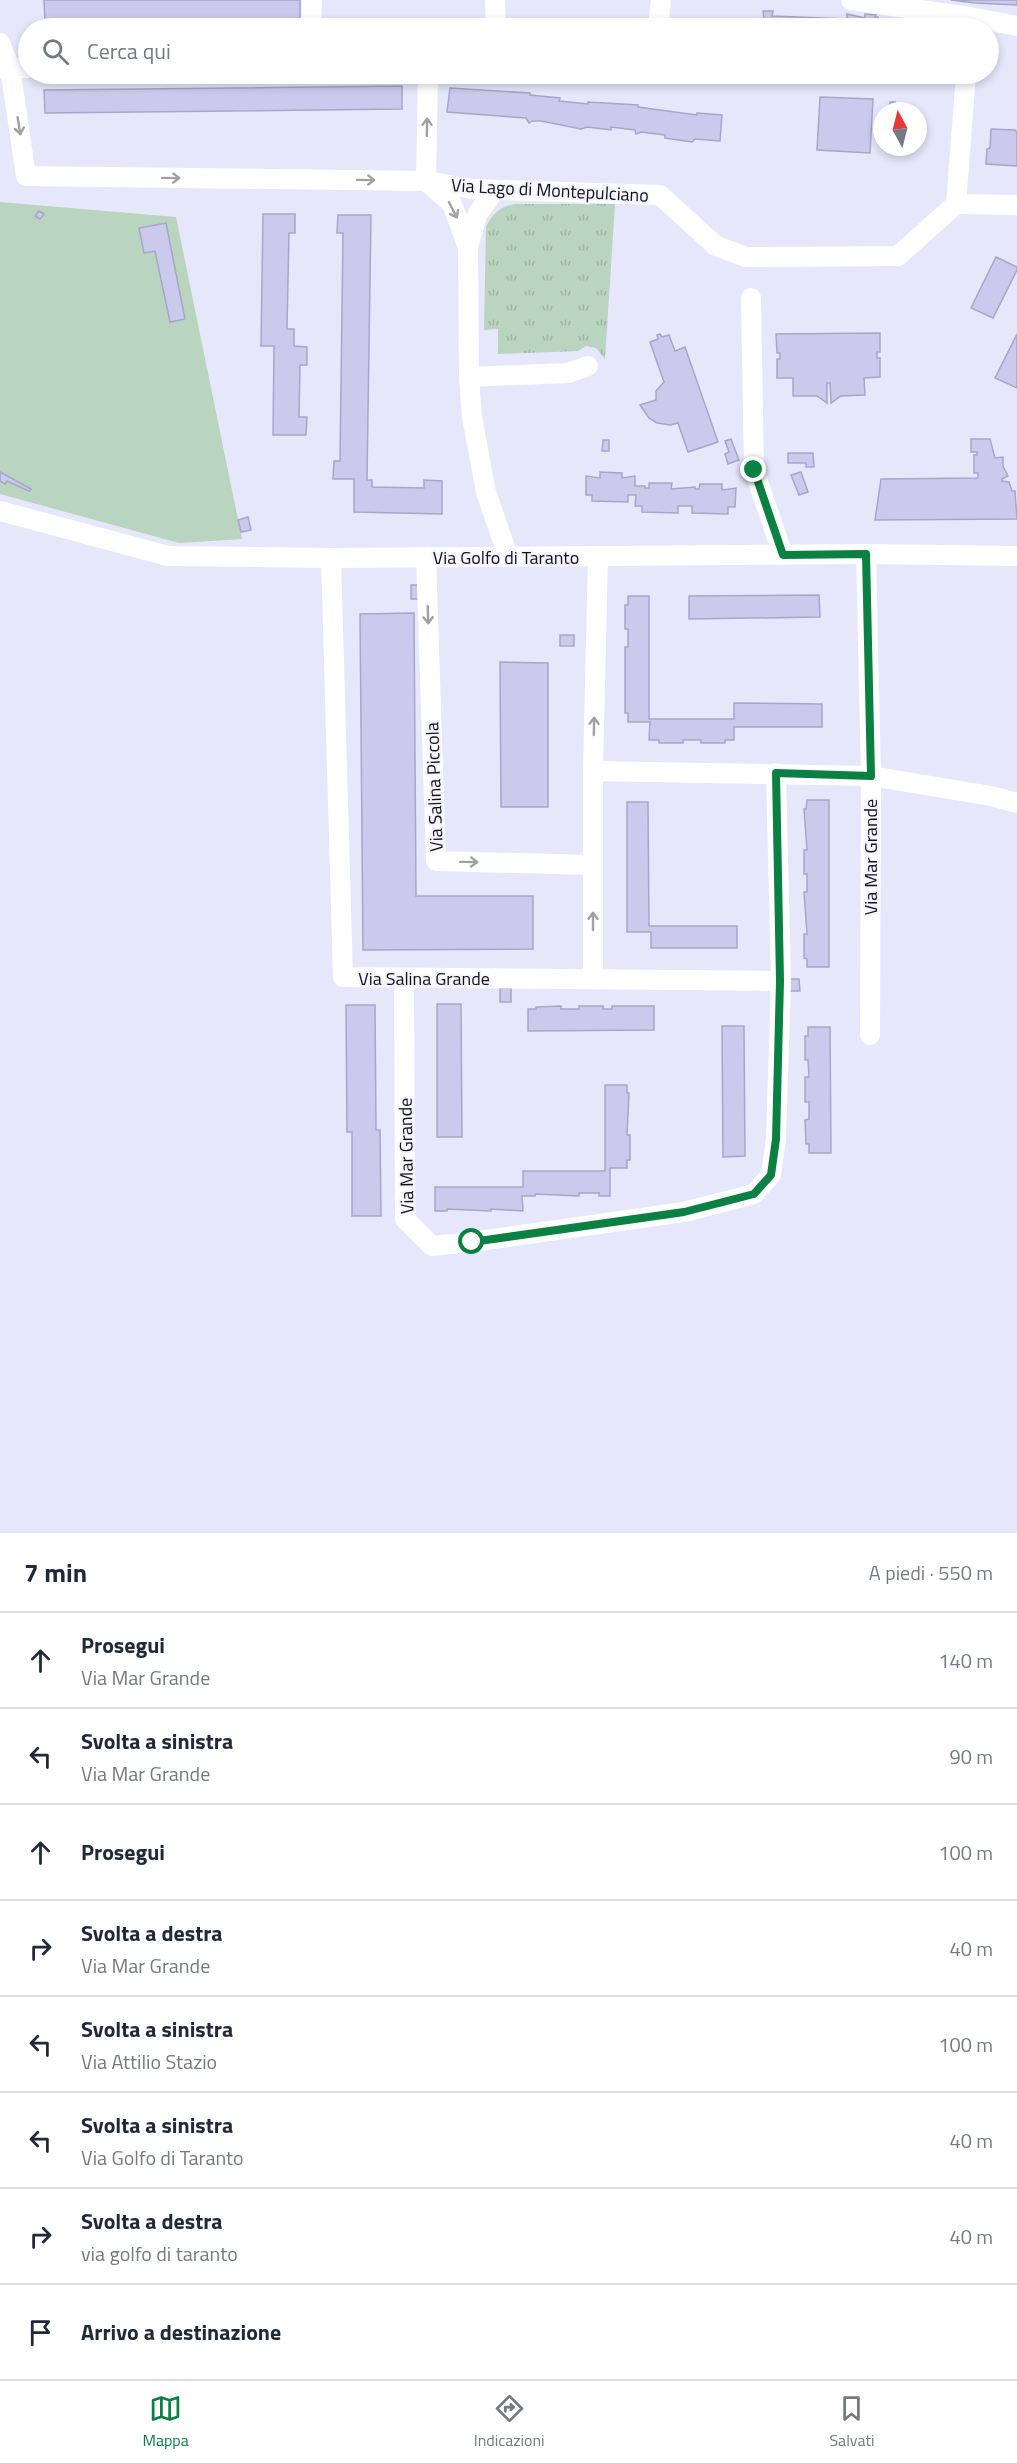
<!DOCTYPE html>
<html lang="it">
<meta charset="utf-8">
<style>
body{margin:0;font-family:"Titillium Web",sans-serif;background:#f2f2f3;color:#1f2937}
.compass{position:absolute;left:873px;top:102px;width:54px;height:54px;border-radius:50%;background:#fff;box-shadow:0 3px 9px #0003;rotate:353deg}
.stop{position:absolute;width:18px;height:18px;margin:-14px;border:4px solid #0b8043;border-radius:50%;background:#fff}
.stop.end{background:#0b8043;border-color:#fff;box-shadow:0 2px 6px #0008}
.list{margin:0;padding:0;list-style:none}
h2{display:flex;justify-content:space-between;align-items:center;height:78px;margin:0;padding:0 24px;font-size:26px}
h2 small{font-size:20px;font-weight:400;color:#747a83}
.list li{display:grid;grid-template-columns:39px 1fr auto;gap:18px;align-items:center;box-sizing:border-box;height:96px;padding:0 24px;border-top:2px solid #e0e1e3}
.list b{display:block;font-size:22px;white-space:nowrap}
.list p{margin:0;font-size:20px;white-space:nowrap;color:#747a83}
.list em{font-size:20px;font-style:normal;color:#747a83}
.icon{flex:none;width:33px;height:33px;fill:none;stroke:currentColor;stroke-width:2;stroke-linecap:round;stroke-linejoin:round}
.map{position:relative;flex:none;width:1017px;height:1533px;overflow:hidden}
.search{position:absolute;background:#fff;box-shadow:0 3px 9px #0003;left:18px;right:18px;top:18px;height:66px;display:flex;align-items:center;gap:15px;box-sizing:border-box;padding:0 21px;border-radius:33px;color:#747a83;font-size:22px}
.sheet{height:846px;background:#fff}
nav{display:flex;justify-content:space-around;align-items:center;box-sizing:border-box;height:84px;border-top:2px solid #e0e1e3;background:#fff;font-size:16px;color:#747a83}
nav a{display:grid;justify-items:center;gap:3px}
nav .on{color:#0b8043}
.map>svg:first-child{display:block}
.park{fill:url(#park-tufts)}
.pitch{fill:#b9d4bf}
.building{fill:#cbcaec;stroke:#a8a6c8;stroke-width:1.5}
.lines{fill:none;stroke-linecap:round;stroke-linejoin:round}
.minor{stroke:#fff;stroke-width:20}
.oneway{stroke:#a0a0a5}
.route{stroke:#0b8043;stroke-width:8}
.labels{text-anchor:middle;dominant-baseline:central;stroke-width:4.5;stroke-linejoin:round;paint-order:stroke}
.street-label{font-size:18px;fill:#12111d;stroke:#f6f5fd}
</style>
<div class="map">
<svg width="1017" height="1533" viewBox="0 0 1017 1533">
<defs>
<pattern id="park-tufts" width="24" height="20" patternUnits="userSpaceOnUse" patternTransform="scale(1.5)"><rect width="24" height="20" fill="#b9d4bf"/><path d="M3 7l-1-3M5 7V3M7 7l1-3M15 17l-1-3M17 17v-4M19 17l1-3" fill="none" stroke="#9eb5a4"/></pattern>
</defs>
<rect width="100%" height="100%" fill="#e7e7fc"/>
<path class="park" d="M515,204H615L605,359L596,348L586,346L578,351L498,354V329L484,330L486,227C492,214 501,206 515,204Z"/>
<polygon class="pitch" points="0,202 176,217 242,539 179,543 0,494"/>
<g class="building">
<polygon points="44,0 300,0 300,19 45,21"/>
<polygon points="951,0 1017,0 1017,5 975,3"/>
<polygon points="763,11 773,11 772,16 847,19 847,14 865,18 865,14 876,15 875,17 878,17 878,28 765,28"/>
<polygon points="402,86 402,109 45,113 44,90"/>
<polygon points="450,88 530,93 530,95 560,98 559,101 588,104 588,102 638,105 638,107 697,115 697,113 722,115 720,141 695,139 692,142 665,138 665,135 641,132 636,134 635,130 611,127 611,130 587,127 581,129 541,121 532,121 529,123 526,118 447,112"/>
<polygon points="820,97 873,99 870,153 817,150"/>
<polygon points="890,102 895,102 895,111 889,111"/>
<polygon points="991,129 1015,130 1017,132 1017,166 986,164 987,149 990,148"/>
<polygon points="39,211 44,214 40,219 35,216"/>
<polygon points="263,214 295,214 295,233 289,233 287,329 294,329 294,346 307,347 307,365 300,365 299,417 307,417 306,435 273,435 274,346 261,346"/>
<polygon points="338,215 371,215 367,480 372,480 372,487 424,488 424,480 442,481 442,514 354,512 354,479 333,479 334,461 340,461 343,233 337,233"/>
<polygon points="166,223 185,319 170,322 155,251 144,253 139,228"/>
<polygon points="996,257 1017,267 1017,270 993,318 971,308"/>
<polygon points="880,333 880,352 877,352 877,358 880,358 880,377 864,378 865,395 841,396 831,403 830,383 827,383 827,403 817,396 793,396 793,378 777,378 777,359 780,359 780,353 777,353 776,334"/>
<polygon points="660,334 662,337 669,335 675,351 685,347 718,442 688,452 678,423 670,425 657,423 649,418 642,408 640,405 656,400 656,391 664,382 650,342 658,339 657,335"/>
<polygon points="1017,334 1017,388 995,378"/>
<polygon points="731,439 739,460 728,464 725,454 729,452 725,441"/>
<polygon points="971,439 990,439 995,458 1003,457 1003,466 1008,476 1002,479 1002,481 1009,482 1012,491 1015,491 1017,519 875,520 881,479 978,478 978,473 974,473 974,455 977,455 977,452 971,452"/>
<polygon points="603,440 609,440 609,451 602,451"/>
<polygon points="788,453 813,453 814,467 806,467 806,463 788,463"/>
<polygon points="0,472 31,489 29,491 7,481 5,484 0,481"/>
<polygon points="600,472 622,473 622,478 635,476 635,486 645,486 645,488 649,488 649,483 672,483 671,489 695,487 695,489 699,489 700,484 722,484 722,490 736,488 735,507 728,507 728,514 692,513 692,506 678,506 678,513 642,512 642,506 635,506 636,495 628,495 628,502 592,501 592,495 586,495 586,476 600,478"/>
<polygon points="801,472 808,492 799,495 791,475"/>
<polygon points="248,517 251,530 241,532 238,520"/>
<rect x="411" y="585" width="12" height="14"/>
<polygon points="819,595 820,617 689,619 689,596"/>
<polygon points="628,596 649,596 649,719 734,719 734,703 822,704 822,727 734,727 734,740 725,740 725,743 701,743 701,740 683,740 683,743 659,743 659,740 649,740 650,722 628,722 628,713 625,713 625,647 628,647 628,629 625,629 625,605 628,605"/>
<polygon points="414,613 416,896 533,896 533,949 363,950 360,614"/>
<rect x="560" y="635" width="14" height="11"/>
<polygon points="500,662 548,663 548,807 501,807"/>
<polygon points="807,800 829,800 829,967 807,967 807,959 804,958 804,934 807,934 804,892 807,892 807,874 804,874 804,850 807,850 804,809 806,809"/>
<polygon points="627,802 648,802 649,926 737,926 737,948 651,948 651,932 627,932"/>
<polygon points="785,979 799,979 800,991 785,991"/>
<rect x="500" y="988" width="11" height="14"/>
<polygon points="437,1004 461,1004 462,1137 437,1137"/>
<polygon points="346,1005 375,1005 376,1130 380,1130 381,1216 352,1216 352,1132 347,1132"/>
<polygon points="561,1006 561,1009 579,1009 579,1006 603,1006 603,1009 612,1009 612,1006 654,1006 654,1030 528,1031 528,1009 536,1009 536,1007"/>
<polygon points="722,1026 744,1026 745,1156 723,1157"/>
<polygon points="808,1027 830,1027 831,1153 809,1153 809,1144 806,1144 805,1120 809,1119 809,1102 805,1102 805,1077 809,1077 808,1060 805,1060 805,1036 808,1036"/>
<polygon points="605,1085 627,1085 627,1093 629,1093 627,1135 630,1135 630,1160 627,1160 627,1168 610,1168 610,1196 599,1196 599,1193 579,1193 579,1196 535,1194 535,1196 522,1196 523,1211 491,1209 491,1211 447,1209 447,1211 435,1211 435,1187 523,1187 523,1171 605,1171"/>
</g>
<g class="lines">
<g class="minor">
<polyline points="495,0 496,28"/>
<polyline points="851,0 970,17 1017,26"/>
<polyline points="311,28 312,0"/>
<polyline points="658,28 661,0"/>
<polyline points="0,43 10,68 26,176 426,181 472,189 660,195 716,246 746,257 898,256 956,204 966,74"/>
<polyline points="0,68 28,68"/>
<polyline points="426,181 428,74"/>
<polyline points="426,181 452,204 468,247"/>
<polyline points="495,190 478,213 468,247 469,377 472,417 486,492 508,556"/>
<polyline points="956,204 1017,205"/>
<polyline points="751,298 754,470 783,555"/>
<polyline points="469,377 568,373 588,366"/>
<polyline points="0,511 168,556 331,558 866,554 1017,556"/>
<polyline points="866,554 871,776 870,1035"/>
<polyline points="426,557 436,861 593,865"/>
<polyline points="331,558 343,977 781,981"/>
<polyline points="593,771 871,776 991,796 1017,803"/>
<polyline points="404,978 405,1219 432,1246 472,1242 684,1212 754,1194 771,1175 776,1139 781,981 776,773"/>
<polyline points="593,979 593,771 598,556"/>
</g>
</g>
<defs><path id="oneway-shaft" d="M-6 0H5M1.5-3L5.5 0L1.5 3" fill="none" stroke-width="1.6" stroke-linecap="round" stroke-linejoin="round" transform="scale(1.5)"/></defs>
<g class="oneway">
<use href="#oneway-shaft" transform="translate(19 126) rotate(81)"/>
<use href="#oneway-shaft" transform="translate(427 127) rotate(-89)"/>
<use href="#oneway-shaft" transform="translate(171 178) rotate(1)"/>
<use href="#oneway-shaft" transform="translate(366 180) rotate(1)"/>
<use href="#oneway-shaft" transform="translate(453 210) rotate(63)"/>
<use href="#oneway-shaft" transform="translate(428 615) rotate(88)"/>
<use href="#oneway-shaft" transform="translate(594 726) rotate(-89)"/>
<use href="#oneway-shaft" transform="translate(469 862) rotate(1)"/>
<use href="#oneway-shaft" transform="translate(593 921) rotate(-90)"/>
</g>
<g class="lines">
<polyline class="route" points="472,1242 684,1212 754,1194 771,1175 776,1139 780,981 776,773 871,776 866,554 783,555 754,470"/>
</g>
<g class="labels">
<g class="street-label">
<text transform="translate(550 190) rotate(3)">Via Lago di Montepulciano</text>
<text x="506" y="557">Via Golfo di Taranto</text>
<text transform="translate(434 787) rotate(-92)">Via Salina Piccola</text>
<text transform="translate(870 857) rotate(-90)">Via Mar Grande</text>
<text x="424" y="978">Via Salina Grande</text>
<text transform="translate(406 1156) rotate(-91)">Via Mar Grande</text>
</g>
</g>
</svg>
<svg class="compass" viewBox="-18 -18 36 36"><path d="M0-13l5 13h-10z" fill="#e53935"/><path d="M0 13l5-13h-10z" fill="#747a83"/></svg>
<div class="stop" style="left:472px;top:1242px"></div>
<div class="stop end" style="left:754px;top:470px"></div>
<div class="search"><svg class="icon" aria-label="search" viewBox="0 0 24 24"><circle cx="10" cy="10" r="6"/><path d="M15 15l6 6"/></svg>Cerca qui</div>
</div>
<section class="sheet">
<h2>7 min<small>A piedi · 550 m</small></h2>
<ul class="list">
<li><svg class="icon" aria-label="ahead" viewBox="0 0 24 24"><path d="M12 20V5M6 11l6-6 6 6"/></svg><div><b>Prosegui</b><p>Via Mar Grande</p></div><em>140 m</em></li>
<li><svg class="icon" aria-label="left" viewBox="0 0 24 24"><path d="M17 20v-9H6M10 6l-5 5 5 5"/></svg><div><b>Svolta a sinistra</b><p>Via Mar Grande</p></div><em>90 m</em></li>
<li><svg class="icon" aria-label="ahead" viewBox="0 0 24 24"><path d="M12 20V5M6 11l6-6 6 6"/></svg><div><b>Prosegui</b></div><em>100 m</em></li>
<li><svg class="icon" aria-label="right" viewBox="0 0 24 24"><path d="M7 20v-9h11M14 6l5 5-5 5"/></svg><div><b>Svolta a destra</b><p>Via Mar Grande</p></div><em>40 m</em></li>
<li><svg class="icon" aria-label="left" viewBox="0 0 24 24"><path d="M17 20v-9H6M10 6l-5 5 5 5"/></svg><div><b>Svolta a sinistra</b><p>Via Attilio Stazio</p></div><em>100 m</em></li>
<li><svg class="icon" aria-label="left" viewBox="0 0 24 24"><path d="M17 20v-9H6M10 6l-5 5 5 5"/></svg><div><b>Svolta a sinistra</b><p>Via Golfo di Taranto</p></div><em>40 m</em></li>
<li><svg class="icon" aria-label="right" viewBox="0 0 24 24"><path d="M7 20v-9h11M14 6l5 5-5 5"/></svg><div><b>Svolta a destra</b><p>via golfo di taranto</p></div><em>40 m</em></li>
<li><svg class="icon" aria-label="arrive" viewBox="0 0 24 24"><path d="M6 21V4h12l-3 4 3 4H6"/></svg><div><b>Arrivo a destinazione</b></div></li>
</ul>
</section>
<nav>
<a class="on"><svg class="icon" aria-label="map" viewBox="0 0 24 24"><path d="M3 6l6-2 6 2 6-2v14l-6 2-6-2-6 2zM9 4v14M15 6v14"/></svg>Mappa</a>
<a><svg class="icon" aria-label="directions" viewBox="0 0 24 24"><path d="M12 3l9 9-9 9-9-9zM9 14v-3h6M13 9l2 2-2 2"/></svg>Indicazioni</a>
<a><svg class="icon" aria-label="saved" viewBox="0 0 24 24"><path d="M7 4h10v16l-5-4-5 4z"/></svg>Salvati</a>
</nav>
